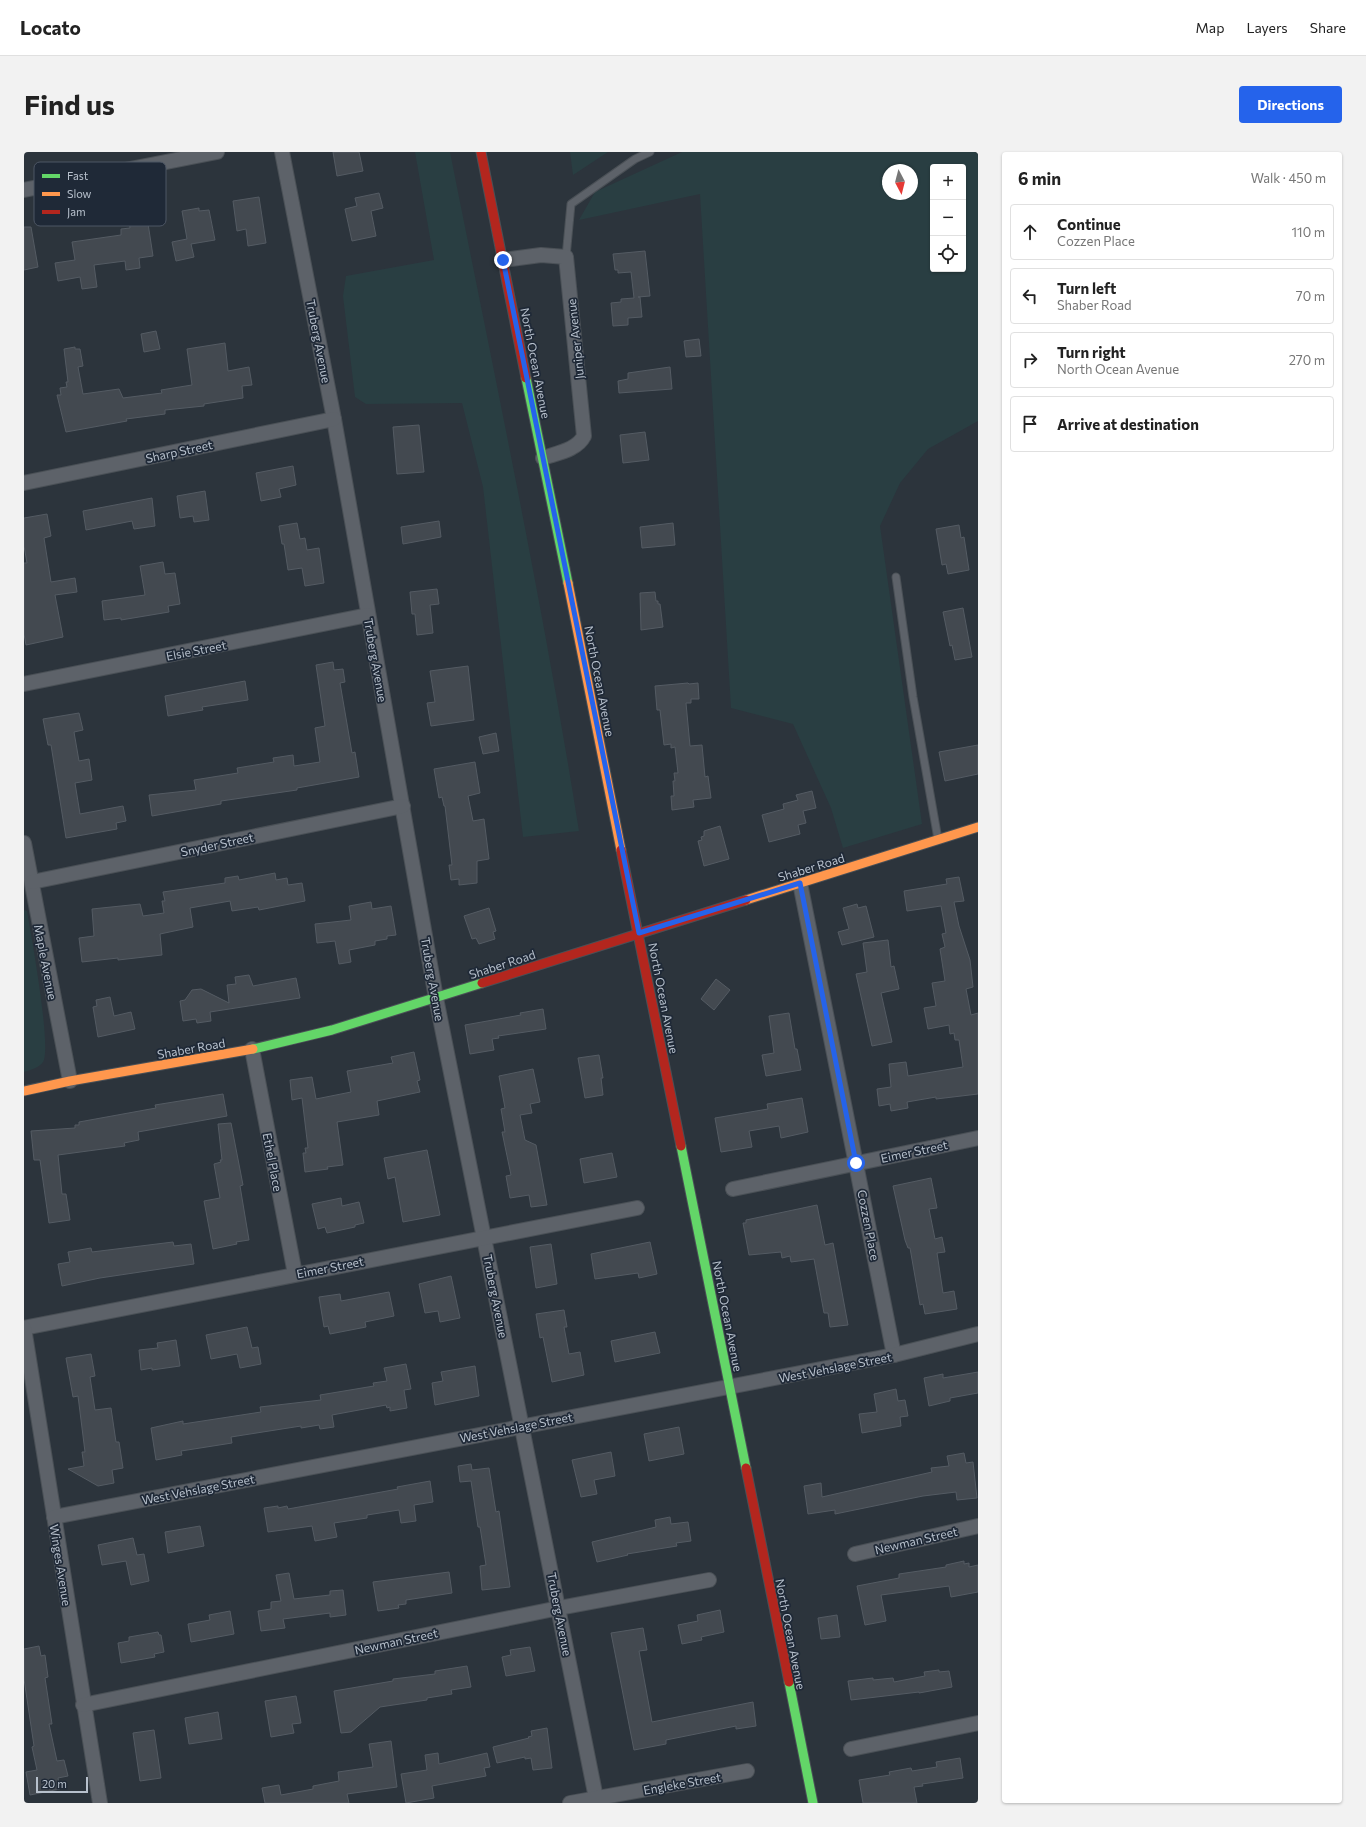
<!DOCTYPE html>
<meta charset="utf-8">
<style>
body{margin:0;font-family:Commissioner,sans-serif;background:#f2f2f2;color:#222}
.controls{position:absolute;right:12px;top:12px;display:grid;overflow:hidden;border-radius:4px;box-shadow:0 1px 3px #0004}
.controls button{width:36px;height:36px;display:grid;place-items:center;padding:0;border:0;border-bottom:1px solid #e0e0e0;background:#fff;color:#222;font:20px sans-serif}
.compass{position:absolute;left:858px;top:12px;width:36px;height:36px;border-radius:50%;background:#fff;box-shadow:0 1px 3px #0004;rotate:173deg}
.scale{position:absolute;left:12px;bottom:10px;width:52px;box-sizing:border-box;padding-left:4px;border:2px solid #b7c0cc;border-top:0;font-size:11px;line-height:14px;white-space:nowrap;color:#b7c0cc;-webkit-text-stroke:3px #1f2937;paint-order:stroke}
.stop{position:absolute;width:12px;height:12px;margin:-9px;border:3px solid #2563eb;border-radius:50%;background:#fff}
.stop.end{background:#2563eb;border-color:#fff;box-shadow:0 1px 4px #0008}
.list{margin:0;padding:0;list-style:none}
h2{display:flex;justify-content:space-between;align-items:center;height:52px;margin:0;padding:0 16px;font-size:17px}
h2 small{font-size:13px;font-weight:400;color:#767676}
.list li{display:grid;grid-template-columns:26px 1fr auto;gap:12px;align-items:center;box-sizing:border-box;height:56px;margin:0 8px 8px;padding:0 8px;border:1px solid #e0e0e0;border-radius:4px}
.list b{display:block;font-size:15px;white-space:nowrap}
.list p{margin:0;font-size:13px;white-space:nowrap;color:#767676}
.list em{font-size:13px;font-style:normal;color:#767676}
.icon{flex:none;width:22px;height:22px;fill:none;stroke:currentColor;stroke-width:2;stroke-linecap:round;stroke-linejoin:round}
.map{position:relative;flex:none;width:954px;height:1651px;overflow:hidden;border-radius:4px}
header{display:flex;align-items:center;gap:24px;box-sizing:border-box;height:56px;padding:0 20px;background:#fff;border-bottom:1px solid #e0e0e0}
header strong{font-size:19px}
nav{display:flex;gap:22px;margin-inline-start:auto;font-size:14px}
.intro{display:flex;align-items:center;justify-content:space-between;box-sizing:border-box;height:96px;padding:0 24px}
h1{margin:0;font-size:28px}
.button{padding:10px 18px;border-radius:4px;background:#2563eb;color:#fff;font-size:14px;font-weight:700}
main{display:flex;gap:24px;padding:0 24px}
aside{flex:1;background:#fff;border-radius:4px;box-shadow:0 1px 3px #0004}
.map>svg:first-child{display:block}
.green{fill:#293e42;fill-rule:evenodd}
.building{fill:#434950;stroke:#545b63}
.lines{fill:none;stroke-linecap:round;stroke-linejoin:round}
.lane-casing{stroke:#4a5056;stroke-width:9}
.street-casing{stroke:#4a5056;stroke-width:16}
.fast-casing{stroke:#4a5056;stroke-width:11}
.slow-casing{stroke:#4a5056;stroke-width:11}
.jam-casing{stroke:#4a5056;stroke-width:11}
.lane{stroke:#5d6269;stroke-width:7}
.street{stroke:#5d6269;stroke-width:14}
.fast{stroke:#63d668;stroke-width:9}
.slow{stroke:#ff974d;stroke-width:9}
.jam{stroke:#b3261e;stroke-width:9}
.route{stroke:#2563eb;stroke-width:5}
.labels{text-anchor:middle;dominant-baseline:central;stroke-width:3.5;stroke-linejoin:round;paint-order:stroke}
.street-label{font-size:12px;fill:#b7c0cc;stroke:#1f2937}
.key{fill:#1f2937;stroke:#4d5664;stroke-width:1}
.key-label{font-size:11px;fill:#b7c0cc}
</style>
<header>
<strong>Locato</strong>
<nav><a>Map</a><a>Layers</a><a>Share</a></nav>
</header>
<div class="intro"><h1>Find us</h1><a class="button">Directions</a></div>
<main>
<div class="map">
<svg width="954" height="1651" viewBox="0 0 954 1651">
<rect width="100%" height="100%" fill="#2c343c"/>
<g class="green">
<path d="M391,0H426C471,226 519,452 555,679L499,685L459,335L438,251L342,252L331,245L319,144L322,124L410,108Z"/>
<polygon points="546,0 584,0 549,23"/>
<path d="M658,0H954V269L904,297L876,331L856,374L898,672L819,696L807,656L769,572L707,556L676,42L555,68L571,40ZM909,15H939V117H909ZM864,18H888V42H864Z"/>
<path d="M0,758L3,759C7,782 28,897 19,910C15,916 6,918 0,920Z"/>
</g>
<g class="building">
<polygon points="309,0 335,0 339,19 313,24"/>
<polygon points="355,41 359,56 347,59 352,84 328,89 321,57 333,54 331,46"/>
<polygon points="235,45 242,91 224,94 222,77 213,79 209,49"/>
<polygon points="175,56 175,59 185,58 191,88 167,92 170,105 152,109 148,90 163,87 158,59"/>
<polygon points="123,65 129,104 115,106 116,116 102,118 101,109 70,113 73,135 58,137 56,125 34,129 31,111 51,108 48,90 97,83 97,77 106,76 105,67"/>
<polygon points="0,75 7,75 14,115 0,118"/>
<polygon points="621,99 626,144 614,145 616,145 618,165 604,166 604,173 589,174 587,151 597,150 597,147 610,146 607,120 594,121 594,118 591,118 589,102"/>
<polygon points="132,179 136,197 120,200 117,182"/>
<polygon points="675,187 677,204 662,205 660,189"/>
<polygon points="201,191 204,219 225,215 228,233 218,234 219,246 180,252 180,254 141,258 141,262 102,267 103,269 42,280 33,243 37,243 36,236 43,235 42,230 44,230 40,197 51,195 51,197 56,197 59,214 54,215 59,242 95,237 99,246 138,241 137,238 168,233 163,197"/>
<polygon points="646,215 648,237 595,241 594,229 604,227 604,221"/>
<polygon points="395,273 400,320 373,322 369,275"/>
<polygon points="621,280 625,308 599,311 596,283"/>
<polygon points="269,314 272,333 255,337 257,345 237,349 232,321"/>
<polygon points="181,339 185,368 170,370 169,364 156,366 153,344"/>
<polygon points="128,346 131,374 110,377 108,369 62,378 59,359"/>
<polygon points="23,362 27,384 20,386 27,430 51,426 53,440 31,443 39,485 2,493 0,482 0,411 3,411 0,394 0,366"/>
<polygon points="415,369 417,385 379,392 377,375"/>
<polygon points="273,371 276,387 281,386 283,398 295,396 300,431 281,434 278,416 264,418 260,392 258,392 255,374"/>
<polygon points="649,371 651,393 618,396 616,375"/>
<polygon points="935,373 937,386 940,385 945,418 924,422 922,412 918,413 912,377"/>
<polygon points="139,410 141,422 151,421 156,452 144,454 145,460 97,468 97,466 80,468 78,449 121,443 116,414"/>
<polygon points="413,437 415,452 406,453 409,481 393,483 391,462 388,462 386,440"/>
<polygon points="631,440 632,449 634,449 634,452 636,452 639,475 617,478 616,441"/>
<polygon points="939,456 948,505 931,508 928,493 926,494 919,460"/>
<polygon points="309,510 310,518 319,517 321,530 316,531 328,601 331,600 335,625 273,636 273,638 197,649 197,652 128,664 125,643 172,638 170,628 214,621 213,616 250,610 249,606 269,603 270,614 296,610 291,576 301,574 292,513"/>
<polygon points="444,514 450,568 407,574 403,551 411,550 406,519"/>
<polygon points="221,529 224,548 178,555 179,558 144,564 141,544"/>
<polygon points="664,531 665,532 674,531 675,547 667,547 667,551 662,551 666,594 678,593 681,625 684,624 687,646 669,648 670,655 648,658 647,644 650,644 649,629 651,629 650,621 654,621 651,595 647,596 647,592 640,593 636,558 633,558 631,534"/>
<polygon points="55,561 59,578 50,580 55,609 65,607 68,628 51,631 56,662 99,654 102,669 92,671 93,677 42,686 27,593 24,593 19,567"/>
<polygon points="472,581 475,599 459,602 455,585"/>
<polygon points="954,593 954,622 921,629 915,600"/>
<polygon points="451,610 456,641 444,644 449,669 460,667 465,707 453,709 453,731 435,733 435,727 427,728 425,713 428,713 421,654 420,654 418,645 415,646 410,617"/>
<polygon points="788,639 792,656 779,659 782,671 774,673 776,682 745,690 738,663 760,657 759,652 774,648 772,643"/>
<polygon points="696,674 705,707 680,714 674,689 678,688 677,685 680,684 680,679"/>
<polygon points="251,721 252,728 263,726 264,733 278,731 281,749 235,758 234,755 208,759 206,749 166,756 169,775 136,782 138,803 94,808 94,806 58,810 55,786 70,784 68,757 116,752 119,764 140,761 138,749 141,749 139,740 201,731 201,726 214,724 215,728"/>
<polygon points="935,725 940,749 930,750 935,774 946,808 949,835 942,837 947,863 954,861 954,942 912,947 912,945 883,950 884,956 867,959 866,952 855,954 853,937 867,935 865,912 882,910 884,924 939,915 935,888 931,888 930,881 926,882 925,873 904,877 900,856 912,854 908,831 921,829 916,797 921,795 918,782 922,781 917,754 883,759 880,739 923,732 922,727"/>
<polygon points="347,750 348,757 367,754 372,783 363,784 363,787 351,789 351,793 325,798 327,810 315,812 311,789 293,791 291,772 327,768 325,754"/>
<polygon points="833,752 834,756 842,754 850,785 818,793 814,780 825,777 819,756"/>
<polygon points="465,756 472,779 469,780 471,787 455,792 452,786 448,787 440,764"/>
<polygon points="864,788 867,815 870,814 875,837 857,841 868,890 848,894 832,822 843,820 839,791"/>
<polygon points="225,823 229,834 272,826 276,846 186,860 187,869 173,871 172,867 159,869 156,849 161,848 168,838 177,837 205,851 203,833 212,832 211,825"/>
<polygon points="692,827 706,838 690,858 677,847"/>
<polygon points="86,845 90,864 107,860 111,877 74,885 69,855 73,854 72,848"/>
<polygon points="519,857 522,877 474,884 475,886 468,887 470,898 446,902 441,873 497,863 496,861"/>
<polygon points="765,861 771,897 773,897 777,918 742,924 738,903 750,901 745,864"/>
<polygon points="390,900 396,928 393,929 396,940 353,949 355,963 313,970 319,1013 303,1015 304,1017 281,1020 279,1001 282,1001 281,996 284,996 278,946 268,948 266,928 288,925 292,947 327,940 323,919 369,911 367,905"/>
<polygon points="575,903 579,926 577,926 579,943 561,946 554,906"/>
<polygon points="509,917 516,950 506,952 508,961 496,963 501,988 512,993 523,1053 507,1055 505,1043 486,1046 482,1024 487,1023 478,980 481,980 477,957 481,956 475,924"/>
<polygon points="199,942 203,964 114,980 115,988 100,991 101,994 34,1003 38,1042 42,1042 46,1068 25,1071 16,1008 10,1008 7,979 51,976 51,973 55,973 55,970 132,956 131,953"/>
<polygon points="778,946 784,980 757,986 755,974 725,979 728,995 697,1000 691,966 744,957 743,952"/>
<polygon points="207,971 219,1033 216,1034 225,1088 212,1090 213,1092 189,1097 180,1049 196,1046 190,1012 197,1010 196,1008 198,1008 194,972"/>
<polygon points="403,998 416,1063 379,1070 371,1025 364,1027 360,1006"/>
<polygon points="588,1001 593,1025 560,1031 556,1007"/>
<polygon points="907,1026 913,1056 905,1057 911,1087 918,1085 921,1100 913,1101 919,1141 930,1139 933,1157 901,1162 899,1152 896,1153 886,1096 884,1096 881,1088 869,1034"/>
<polygon points="317,1046 318,1054 335,1050 340,1071 331,1073 331,1075 303,1081 301,1075 294,1077 288,1052"/>
<polygon points="793,1053 801,1093 809,1091 824,1173 806,1175 804,1161 800,1161 790,1107 767,1110 766,1104 758,1106 757,1100 725,1103 719,1071 722,1071 722,1068"/>
<polygon points="149,1090 150,1094 167,1092 170,1112 76,1126 38,1134 34,1112 46,1110 44,1100 67,1096 68,1100"/>
<polygon points="626,1090 633,1122 615,1126 614,1121 571,1127 567,1102"/>
<polygon points="527,1092 533,1132 512,1136 506,1095"/>
<polygon points="427,1124 436,1166 416,1170 414,1159 401,1161 395,1132"/>
<polygon points="365,1140 370,1164 341,1170 342,1175 306,1182 304,1174 300,1175 295,1145 316,1142 317,1149"/>
<polygon points="540,1158 543,1175 540,1175 545,1202 556,1200 560,1223 528,1230 519,1185 516,1186 512,1162"/>
<polygon points="223,1175 228,1196 234,1195 237,1212 216,1216 213,1202 187,1207 182,1183"/>
<polygon points="631,1180 636,1201 591,1210 587,1189"/>
<polygon points="152,1188 156,1214 128,1218 128,1216 117,1218 115,1198 134,1196 133,1191"/>
<polygon points="67,1202 71,1224 66,1225 71,1258 87,1256 92,1290 95,1290 99,1316 88,1318 90,1331 74,1334 44,1317 60,1314 58,1300 61,1300 54,1244 49,1245 42,1206"/>
<polygon points="382,1212 387,1237 380,1238 383,1256 366,1259 366,1255 363,1256 362,1253 308,1263 310,1275 296,1277 295,1273 277,1276 277,1274 207,1285 208,1291 157,1299 158,1303 132,1308 127,1276 159,1269 159,1272 237,1260 236,1255 297,1248 296,1243 350,1234 349,1231 363,1229 360,1216"/>
<polygon points="451,1214 455,1244 411,1253 408,1231 419,1229 417,1220"/>
<polygon points="954,1220 954,1241 926,1246 926,1249 905,1254 900,1226 919,1222 919,1226"/>
<polygon points="872,1237 874,1249 881,1248 884,1264 876,1265 877,1274 838,1281 835,1262 853,1260 850,1242"/>
<polygon points="655,1275 660,1302 625,1309 620,1282"/>
<polygon points="587,1300 591,1324 570,1328 573,1342 557,1345 548,1308"/>
<polygon points="940,1301 942,1311 949,1310 953,1346 933,1348 932,1340 899,1344 811,1362 811,1358 784,1362 780,1334 797,1331 798,1345 908,1320 907,1316 925,1314 923,1304"/>
<polygon points="447,1312 448,1318 465,1316 472,1360 475,1359 486,1435 458,1438 456,1414 462,1413 456,1375 454,1375 447,1329 436,1330 434,1314"/>
<polygon points="406,1329 409,1350 390,1353 392,1369 377,1371 375,1358 343,1363 343,1366 310,1371 313,1385 291,1389 288,1374 244,1380 240,1356 254,1354 254,1356 263,1354 264,1357 374,1337 373,1335"/>
<polygon points="646,1365 647,1372 664,1370 667,1389 652,1391 653,1394 603,1402 604,1403 573,1410 568,1390 632,1375 631,1368"/>
<polygon points="176,1374 180,1394 144,1401 141,1380"/>
<polygon points="109,1386 113,1403 120,1402 125,1429 107,1433 102,1409 78,1413 74,1393"/>
<polygon points="940,1409 940,1412 945,1411 945,1415 954,1413 954,1440 927,1445 925,1434 857,1443 862,1469 841,1473 833,1434 875,1426 875,1422 922,1415 922,1413"/>
<polygon points="425,1420 428,1441 382,1448 382,1452 374,1453 375,1456 354,1459 349,1430"/>
<polygon points="265,1421 270,1447 306,1443 306,1439 319,1438 322,1463 306,1465 306,1461 259,1467 261,1476 237,1479 234,1459 247,1457 247,1450 257,1449 252,1423"/>
<polygon points="696,1458 700,1480 677,1485 678,1488 658,1492 654,1473 674,1469 673,1463"/>
<polygon points="206,1459 210,1482 167,1490 164,1472 186,1468 185,1463"/>
<polygon points="813,1463 816,1485 797,1487 794,1466"/>
<polygon points="619,1476 623,1498 615,1499 628,1570 729,1550 732,1574 712,1577 712,1574 642,1588 642,1592 610,1598 587,1481"/>
<polygon points="134,1480 135,1483 137,1483 140,1500 130,1502 131,1505 97,1511 94,1491 105,1489 105,1485"/>
<polygon points="15,1494 17,1504 21,1503 24,1525 21,1526 28,1572 25,1572 33,1609 40,1608 44,1624 34,1626 36,1637 6,1643 2,1620 13,1618 8,1595 10,1594 0,1527 0,1497"/>
<polygon points="506,1495 511,1519 482,1524 478,1505 487,1503 486,1498"/>
<polygon points="443,1514 447,1535 427,1538 428,1542 403,1546 403,1548 356,1555 327,1580 317,1581 310,1539 369,1529 369,1527 411,1522 411,1519"/>
<polygon points="915,1518 915,1520 925,1519 928,1535 895,1541 895,1540 827,1548 824,1529 849,1526 849,1528 869,1526 870,1530 901,1524 900,1520"/>
<polygon points="272,1544 277,1571 268,1572 270,1581 247,1585 241,1549"/>
<polygon points="194,1560 198,1587 165,1592 161,1566"/>
<polygon points="523,1576 528,1616 509,1618 507,1606 501,1607 501,1605 473,1611 469,1595 505,1586 504,1585 508,1584 507,1579"/>
<polygon points="130,1578 137,1626 116,1629 109,1581"/>
<polygon points="367,1589 373,1635 323,1642 325,1651 241,1651 238,1636 255,1633 257,1643 289,1637 289,1634 315,1629 314,1620 349,1615 345,1592"/>
<polygon points="414,1601 415,1612 463,1601 466,1615 460,1616 462,1624 408,1634 410,1646 382,1651 377,1622 403,1618 401,1603"/>
<polygon points="936,1606 939,1626 898,1632 899,1634 890,1635 893,1651 839,1651 835,1628 866,1623 865,1620 887,1616 888,1619 913,1615 912,1610"/>
</g>
<g class="lines">
<g class="lane-casing">
<g id="lane">
<polyline points="542,105 547,52 611,7 626,0"/>
<polyline points="872,425 889,545 914,687"/>
</g>
</g>
<g class="street-casing">
<g id="street">
<polyline points="258,0 310,267 412,846 573,1651"/>
<polyline points="0,38 193,0"/>
<path d="M479,108L517,103L542,105L560,284C553,298 533,301 519,306"/>
<polyline points="0,331 310,267"/>
<polyline points="0,532 344,463"/>
<polyline points="0,691 46,929"/>
<polyline points="8,730 379,654"/>
<polyline points="776,731 870,1203"/>
<polyline points="228,897 271,1122"/>
<polyline points="709,1037 954,986"/>
<polyline points="0,1176 613,1056"/>
<polyline points="0,1176 76,1651"/>
<polyline points="30,1365 870,1203 954,1182"/>
<polyline points="831,1402 954,1374"/>
<polyline points="59,1553 535,1456 685,1428"/>
<polyline points="827,1597 954,1571"/>
<polyline points="546,1651 723,1619"/>
</g>
</g>
<g class="fast-casing">
<g id="fast">
<polyline points="502,226 544,431"/>
<polyline points="229,897 308,878 458,831"/>
<polyline points="657,994 722,1316"/>
<polyline points="765,1530 789,1651"/>
</g>
</g>
<g class="slow-casing">
<g id="slow">
<polyline points="544,431 597,698"/>
<polyline points="722,748 954,675"/>
<polyline points="0,939 46,929 229,897"/>
</g>
</g>
<g class="jam-casing">
<g id="jam">
<polyline points="457,0 502,226"/>
<polyline points="597,698 657,994"/>
<polyline points="458,831 722,748"/>
<polyline points="722,1316 765,1530"/>
</g>
</g>
<use href="#lane" class="lane"/>
<use href="#street" class="street"/>
<use href="#fast" class="fast"/>
<use href="#slow" class="slow"/>
<use href="#jam" class="jam"/>
</g>
<g class="lines">
<polyline class="route" points="479,108 615,781 776,731 832,1011"/>
</g>
<g class="labels">
<g class="street-label">
<text transform="translate(551 187) rotate(-96)">Juniper Avenue</text>
<text transform="translate(295 189) rotate(79)">Truberg Avenue</text>
<text transform="translate(512 211) rotate(79)">North Ocean Avenue</text>
<text transform="translate(155 299) rotate(-12)">Sharp Street</text>
<text transform="translate(172 498) rotate(-11)">Elsie Street</text>
<text transform="translate(352 508) rotate(80)">Truberg Avenue</text>
<text transform="translate(576 529) rotate(79)">North Ocean Avenue</text>
<text transform="translate(193 692) rotate(-12)">Snyder Street</text>
<text transform="translate(787 715) rotate(-17)">Shaber Road</text>
<text transform="translate(22 810) rotate(79)">Maple Avenue</text>
<text transform="translate(478 812) rotate(-18)">Shaber Road</text>
<text transform="translate(409 827) rotate(80)">Truberg Avenue</text>
<text transform="translate(640 846) rotate(79)">North Ocean Avenue</text>
<text transform="translate(167 896) rotate(-10)">Shaber Road</text>
<text transform="translate(890 999) rotate(-12)">Eimer Street</text>
<text transform="translate(249 1010) rotate(79)">Ethel Place</text>
<text transform="translate(845 1073) rotate(79)">Cozzen Place</text>
<text transform="translate(306 1115) rotate(-11)">Eimer Street</text>
<text transform="translate(472 1144) rotate(79)">Truberg Avenue</text>
<text transform="translate(704 1164) rotate(79)">North Ocean Avenue</text>
<text transform="translate(811 1215) rotate(-11)">West Vehslage Street</text>
<text transform="translate(492 1275) rotate(-11)">West Vehslage Street</text>
<text transform="translate(174 1337) rotate(-11)">West Vehslage Street</text>
<text transform="translate(892 1388) rotate(-13)">Newman Street</text>
<text transform="translate(37 1413) rotate(81)">Winges Avenue</text>
<text transform="translate(536 1462) rotate(79)">Truberg Avenue</text>
<text transform="translate(767 1482) rotate(79)">North Ocean Avenue</text>
<text transform="translate(372 1489) rotate(-12)">Newman Street</text>
<text transform="translate(658 1631) rotate(-10)">Engleke Street</text>
</g>
</g>
<rect x="10" y="10" width="132" height="64" rx="6" class="key"/>
<rect x="18" y="22" width="18" height="4" fill="#63d668"/>
<rect x="18" y="40" width="18" height="4" fill="#ff974d"/>
<rect x="18" y="58" width="18" height="4" fill="#b3261e"/>
<g class="key-label">
<text x="43" y="28">Fast</text>
<text x="43" y="46">Slow</text>
<text x="43" y="64">Jam</text>
</g>
</svg>
<div class="controls">
<button>+</button>
<button>−</button>
<button><svg class="icon" aria-label="locate" viewBox="0 0 24 24"><circle cx="12" cy="12" r="6"/><path d="M12 2v4M12 18v4M2 12h4M18 12h4"/></svg></button>
</div>
<svg class="compass" viewBox="-18 -18 36 36"><path d="M0-13l5 13h-10z" fill="#e53935"/><path d="M0 13l5-13h-10z" fill="#767676"/></svg>
<div class="scale">20 m</div>
<div class="stop" style="left:832px;top:1011px"></div>
<div class="stop end" style="left:479px;top:108px"></div>
</div>
<aside>
<h2>6 min<small>Walk · 450 m</small></h2>
<ul class="list">
<li><svg class="icon" aria-label="ahead" viewBox="0 0 24 24"><path d="M12 20V5M6 11l6-6 6 6"/></svg><div><b>Continue</b><p>Cozzen Place</p></div><em>110 m</em></li>
<li><svg class="icon" aria-label="left" viewBox="0 0 24 24"><path d="M17 20v-9H6M10 6l-5 5 5 5"/></svg><div><b>Turn left</b><p>Shaber Road</p></div><em>70 m</em></li>
<li><svg class="icon" aria-label="right" viewBox="0 0 24 24"><path d="M7 20v-9h11M14 6l5 5-5 5"/></svg><div><b>Turn right</b><p>North Ocean Avenue</p></div><em>270 m</em></li>
<li><svg class="icon" aria-label="arrive" viewBox="0 0 24 24"><path d="M6 21V4h12l-3 4 3 4H6"/></svg><div><b>Arrive at destination</b></div></li>
</ul>
</aside>
</main>
